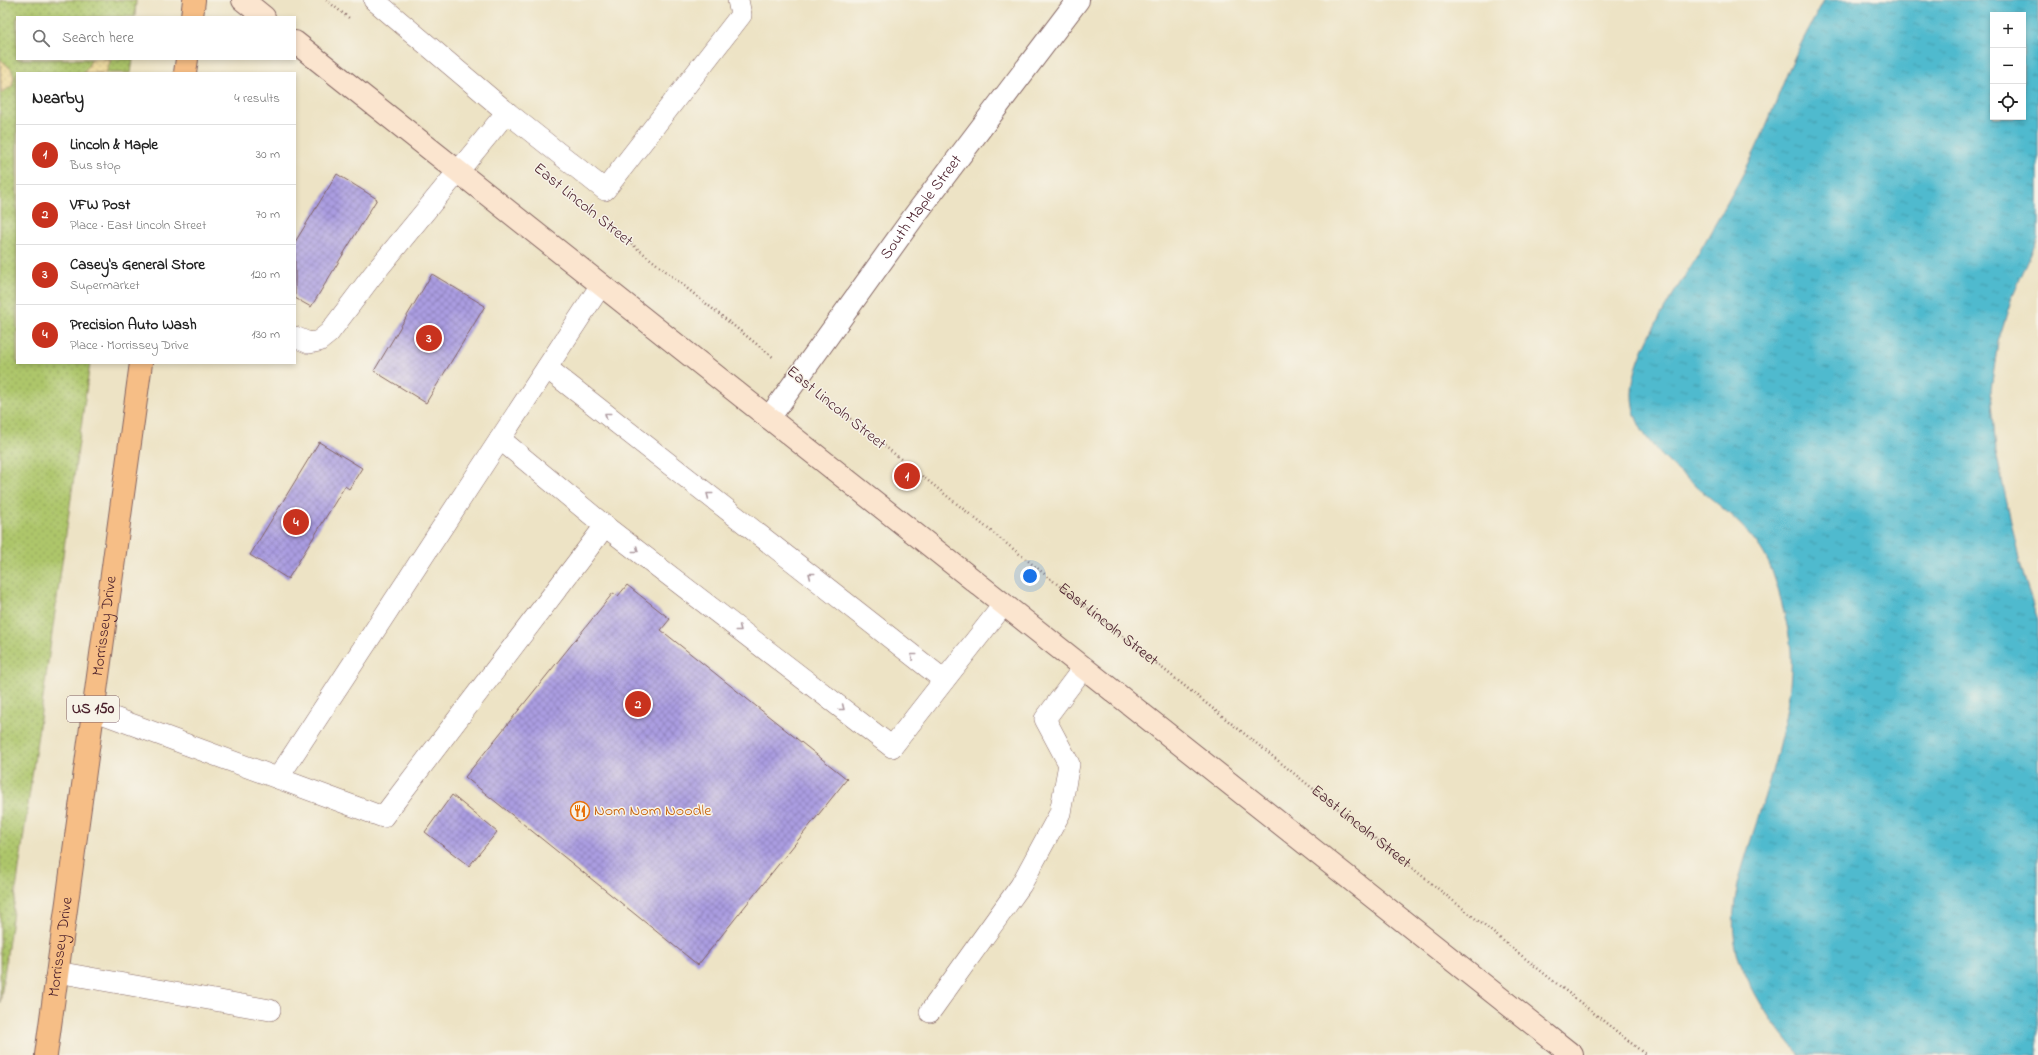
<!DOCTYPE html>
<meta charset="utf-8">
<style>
body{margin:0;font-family:"Indie Flower",sans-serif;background:#f6f6f6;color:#222}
.controls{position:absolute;right:12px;top:12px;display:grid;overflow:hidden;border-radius:0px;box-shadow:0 2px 6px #0003}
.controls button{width:36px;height:36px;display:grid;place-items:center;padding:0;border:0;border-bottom:1px solid #e0e0e0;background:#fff;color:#222;font:20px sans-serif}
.you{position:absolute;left:1030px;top:576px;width:14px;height:14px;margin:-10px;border:3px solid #fff;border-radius:50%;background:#1a73e8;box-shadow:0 0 0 6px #1a73e833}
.badge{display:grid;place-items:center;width:26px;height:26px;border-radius:50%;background:#c8321e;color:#fff;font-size:13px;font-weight:700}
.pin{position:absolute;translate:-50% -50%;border:2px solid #fff;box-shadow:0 1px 4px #0006}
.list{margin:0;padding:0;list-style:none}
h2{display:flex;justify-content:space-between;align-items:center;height:52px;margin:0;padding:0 16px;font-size:17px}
h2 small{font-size:13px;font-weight:400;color:#767676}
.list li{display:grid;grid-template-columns:26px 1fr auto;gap:12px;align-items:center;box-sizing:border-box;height:60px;padding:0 16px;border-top:1px solid #e0e0e0}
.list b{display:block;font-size:15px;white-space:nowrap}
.list p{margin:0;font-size:13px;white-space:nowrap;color:#767676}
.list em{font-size:13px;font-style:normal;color:#767676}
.icon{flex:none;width:22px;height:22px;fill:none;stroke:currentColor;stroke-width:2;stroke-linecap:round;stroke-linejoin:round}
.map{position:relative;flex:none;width:2038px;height:1055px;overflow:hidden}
.search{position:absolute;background:#fff;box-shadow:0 2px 6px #0003;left:16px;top:16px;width:280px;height:44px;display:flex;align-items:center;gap:10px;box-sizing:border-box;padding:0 14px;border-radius:0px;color:#767676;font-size:15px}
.panel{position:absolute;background:#fff;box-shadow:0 2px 6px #0003;left:16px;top:72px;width:280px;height:292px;border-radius:0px}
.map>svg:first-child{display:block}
.grass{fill:url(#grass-dots);stroke:#7c724b}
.sand{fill:url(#sand-dots);stroke:#9c7c64}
.water{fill:url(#water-ripples);stroke:#4d6c7c;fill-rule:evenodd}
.building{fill:url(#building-cross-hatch)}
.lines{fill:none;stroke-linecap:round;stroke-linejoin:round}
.lane-casing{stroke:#836461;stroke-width:22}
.street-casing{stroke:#836461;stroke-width:24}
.secondary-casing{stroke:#836461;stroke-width:24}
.primary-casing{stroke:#836461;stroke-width:24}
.path{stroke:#836461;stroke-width:2.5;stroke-dasharray:1 3;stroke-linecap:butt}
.lane{stroke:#fff;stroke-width:21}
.street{stroke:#fff;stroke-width:22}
.secondary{stroke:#fbe5cf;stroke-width:22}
.primary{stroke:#f6be86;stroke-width:22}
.oneway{stroke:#ae9aa0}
.labels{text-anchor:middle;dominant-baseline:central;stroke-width:3;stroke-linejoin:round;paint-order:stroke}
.shield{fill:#f7f3e8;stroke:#7e5f64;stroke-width:1}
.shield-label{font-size:15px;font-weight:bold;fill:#4a1f2b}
.street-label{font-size:16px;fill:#4a1f2b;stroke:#f7f3e8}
.food-label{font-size:16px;fill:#c56008;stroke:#f7f3e8;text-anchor:start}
</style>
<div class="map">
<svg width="2038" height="1055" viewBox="0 0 2038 1055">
<defs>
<pattern id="grass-dots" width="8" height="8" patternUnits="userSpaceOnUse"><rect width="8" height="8" fill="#adc66b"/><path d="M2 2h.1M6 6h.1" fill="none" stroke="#8fa058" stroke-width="1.8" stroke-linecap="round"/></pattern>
<pattern id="sand-dots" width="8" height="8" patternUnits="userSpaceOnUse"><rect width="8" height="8" fill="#eeda9e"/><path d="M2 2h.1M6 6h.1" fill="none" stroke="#cebb88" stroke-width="1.8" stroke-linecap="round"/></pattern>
<pattern id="water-ripples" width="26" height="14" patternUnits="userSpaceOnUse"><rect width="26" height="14" fill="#50bace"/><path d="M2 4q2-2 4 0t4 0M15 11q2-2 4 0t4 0" fill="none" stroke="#4497a7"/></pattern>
<pattern id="building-cross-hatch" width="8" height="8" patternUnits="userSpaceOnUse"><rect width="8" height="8" fill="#aa9de1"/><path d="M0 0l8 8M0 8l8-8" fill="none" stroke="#8c7fb7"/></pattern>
</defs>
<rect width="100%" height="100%" fill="#f7f3e8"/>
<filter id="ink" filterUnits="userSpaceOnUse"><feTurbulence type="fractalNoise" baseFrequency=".025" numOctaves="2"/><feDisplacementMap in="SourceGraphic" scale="8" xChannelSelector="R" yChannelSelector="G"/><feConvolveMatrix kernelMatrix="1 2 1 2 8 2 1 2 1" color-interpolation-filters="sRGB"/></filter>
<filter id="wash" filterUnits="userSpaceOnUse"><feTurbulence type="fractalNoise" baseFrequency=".012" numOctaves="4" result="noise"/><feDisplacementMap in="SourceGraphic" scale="16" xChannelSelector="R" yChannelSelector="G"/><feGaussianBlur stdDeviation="0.9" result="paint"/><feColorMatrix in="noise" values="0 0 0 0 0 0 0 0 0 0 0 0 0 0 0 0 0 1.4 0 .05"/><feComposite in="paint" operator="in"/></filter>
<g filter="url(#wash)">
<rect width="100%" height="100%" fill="#ede3c5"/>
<polygon class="grass" points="0,0 136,0 135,17 17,17 17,59 133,59 131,73 17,73 17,363 90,363 0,1004"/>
<g class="sand">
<polygon points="0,59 11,69 14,77 12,86 1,93"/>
<polygon points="92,59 111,59 106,73 84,73"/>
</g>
<path class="water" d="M1824,0H2038V238L2012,297L1998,342L1991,389L1996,452L2020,564L2038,621V1055H1799C1776,1029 1758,1003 1744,971C1741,963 1737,956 1736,948C1727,906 1743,866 1755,827C1771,777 1794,705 1791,652C1790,632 1778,585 1770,566C1744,501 1631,464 1632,394C1632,353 1673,296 1694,261C1714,226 1734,192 1752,157C1766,129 1777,98 1789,69C1799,46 1812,23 1824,0ZM1993,15H2023V117H1993Z"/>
<g id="blocks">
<g class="building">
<polygon points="337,174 377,199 311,307 295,298 295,242"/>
<polygon points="432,274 485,306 426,403 374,371"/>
<polygon points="319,442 362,468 349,489 345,486 288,579 250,555"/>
<polygon points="627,585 670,619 661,630 847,779 698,965 465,777 613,593 618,596"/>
<polygon points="452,795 497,832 469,866 425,832"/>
</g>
</g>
</g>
<g filter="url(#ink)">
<use href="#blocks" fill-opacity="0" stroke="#836461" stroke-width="1"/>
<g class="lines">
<g class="lane-casing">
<g id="lane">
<polyline points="374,0 503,109 605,190 741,15 738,0"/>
<polyline points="295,337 309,343 319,341 329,333 372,276 507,112"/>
<polyline points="547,368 944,680"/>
<polyline points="500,439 605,526 892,747 1004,604"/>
<polyline points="93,710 383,817 605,526"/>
<polyline points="278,778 601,285"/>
<polyline points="57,972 270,1010"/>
<polyline points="930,1012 1021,885 1060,813 1069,764 1045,719 1084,667"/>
</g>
</g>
<g class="street-casing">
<g id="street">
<path id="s2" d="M769,418L915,215L1078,0"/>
</g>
</g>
<g class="secondary-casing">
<g id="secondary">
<polyline points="243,0 264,17"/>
<polyline points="295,42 1572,1055"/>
</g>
</g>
<g class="primary-casing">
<g id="primary">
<polyline points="192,17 194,0"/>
<polyline points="185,73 187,59"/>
<path id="s3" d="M46,1055L141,363"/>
</g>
</g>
<g class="path">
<polyline points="326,0 349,18"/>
<polyline points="603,221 774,358"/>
<path id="s1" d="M822,396L1646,1055"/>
</g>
<use href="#lane" class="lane"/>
<use href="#street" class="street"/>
<use href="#secondary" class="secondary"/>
<use href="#primary" class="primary"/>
</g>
<defs><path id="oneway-chevron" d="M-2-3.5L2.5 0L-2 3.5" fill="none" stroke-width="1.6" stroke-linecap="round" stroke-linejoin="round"/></defs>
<g class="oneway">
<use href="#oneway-chevron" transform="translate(607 415) rotate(-142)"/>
<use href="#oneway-chevron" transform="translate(709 495) rotate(-142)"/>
<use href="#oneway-chevron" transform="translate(636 550) rotate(38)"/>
<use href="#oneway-chevron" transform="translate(811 575) rotate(-142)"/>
<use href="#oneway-chevron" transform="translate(739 629) rotate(38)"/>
<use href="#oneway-chevron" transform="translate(913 656) rotate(-142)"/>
<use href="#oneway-chevron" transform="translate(842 708) rotate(38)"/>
</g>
</g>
<defs>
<g id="restaurant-ring" transform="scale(1)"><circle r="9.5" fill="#f7f3e8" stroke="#e8710a" stroke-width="1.5"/><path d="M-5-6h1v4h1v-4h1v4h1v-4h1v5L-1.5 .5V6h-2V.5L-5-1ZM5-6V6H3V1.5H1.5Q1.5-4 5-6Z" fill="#e8710a"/></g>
</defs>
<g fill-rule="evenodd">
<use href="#restaurant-ring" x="580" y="811"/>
</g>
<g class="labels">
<rect class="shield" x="67" y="696" width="52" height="26" rx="3"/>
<g class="shield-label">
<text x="93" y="709">US 150</text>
</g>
<g class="street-label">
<text transform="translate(583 205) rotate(39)">East Lincoln Street</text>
<text stroke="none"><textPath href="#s2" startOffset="260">South Maple Street</textPath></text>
<text transform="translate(836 408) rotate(39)">East Lincoln Street</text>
<text stroke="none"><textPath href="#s1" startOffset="366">East Lincoln Street</textPath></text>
<text stroke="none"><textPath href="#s3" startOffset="433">Morrissey Drive</textPath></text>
<text stroke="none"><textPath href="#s1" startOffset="690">East Lincoln Street</textPath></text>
<text stroke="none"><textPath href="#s3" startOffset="109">Morrissey Drive</textPath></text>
</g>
<g class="food-label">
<text x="594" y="811">Nom Nom Noodle</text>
</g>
</g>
</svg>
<div class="controls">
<button>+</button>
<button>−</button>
<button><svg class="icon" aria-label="locate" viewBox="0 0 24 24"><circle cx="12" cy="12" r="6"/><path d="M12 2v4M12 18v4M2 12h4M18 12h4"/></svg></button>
</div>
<div class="you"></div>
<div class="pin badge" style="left:907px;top:476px">1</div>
<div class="pin badge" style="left:638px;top:704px">2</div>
<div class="pin badge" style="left:429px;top:338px">3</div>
<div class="pin badge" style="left:296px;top:522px">4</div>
<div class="search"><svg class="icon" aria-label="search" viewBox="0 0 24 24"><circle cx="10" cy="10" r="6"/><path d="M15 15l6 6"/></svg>Search here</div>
<section class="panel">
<h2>Nearby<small>4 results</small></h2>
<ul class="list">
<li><span class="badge">1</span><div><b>Lincoln &amp; Maple</b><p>Bus stop</p></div><em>30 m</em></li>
<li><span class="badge">2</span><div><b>VFW Post</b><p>Place · East Lincoln Street</p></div><em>70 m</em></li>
<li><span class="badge">3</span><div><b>Casey's General Store</b><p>Supermarket</p></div><em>120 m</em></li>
<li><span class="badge">4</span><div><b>Precision Auto Wash</b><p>Place · Morrissey Drive</p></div><em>130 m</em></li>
</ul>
</section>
</div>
